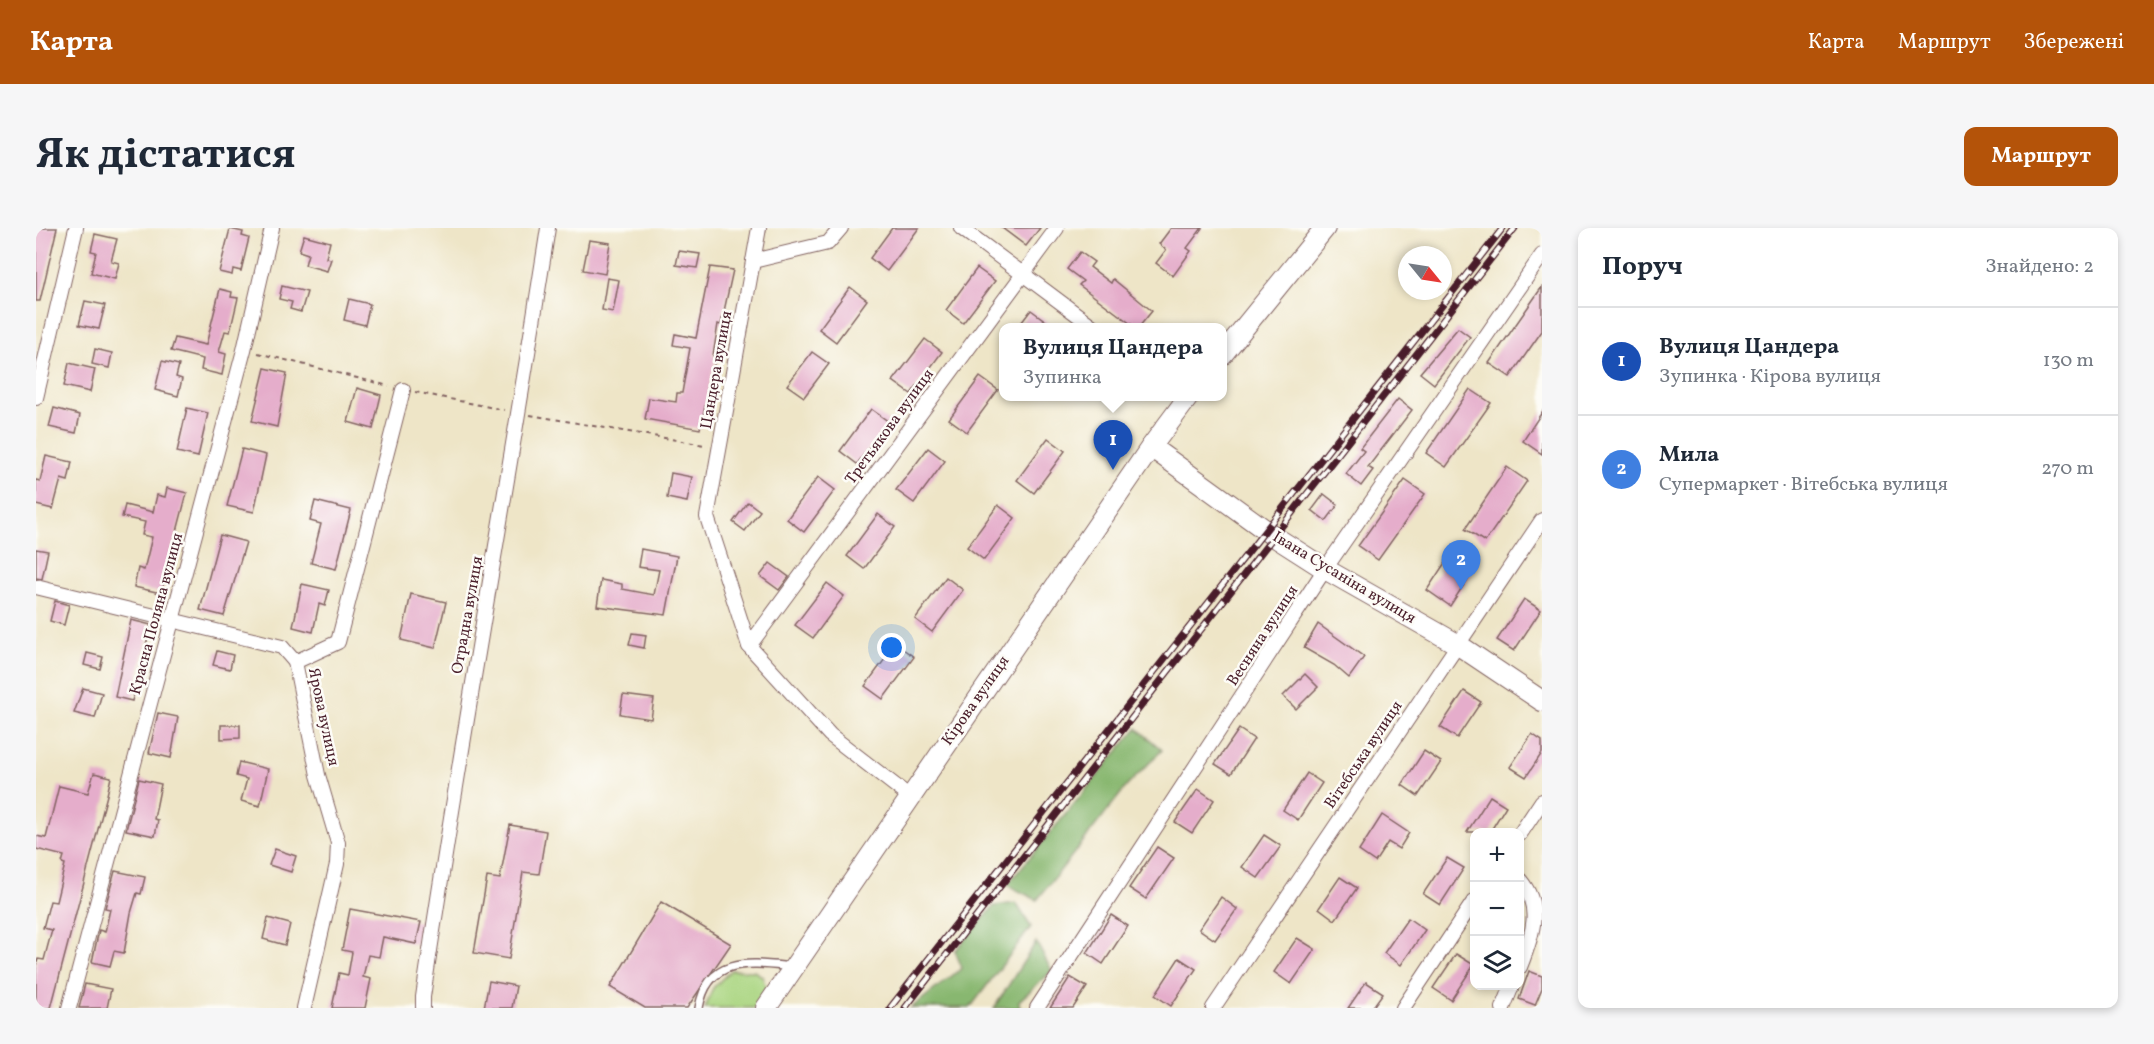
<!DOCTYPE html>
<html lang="uk">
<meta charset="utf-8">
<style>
body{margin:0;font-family:Vollkorn,serif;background:#f6f6f7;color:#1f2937}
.controls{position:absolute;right:18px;bottom:18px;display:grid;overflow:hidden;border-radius:12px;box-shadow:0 3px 9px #0003}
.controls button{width:54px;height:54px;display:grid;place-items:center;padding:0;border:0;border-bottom:2px solid #e0e1e3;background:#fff;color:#1f2937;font:30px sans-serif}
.compass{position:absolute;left:1362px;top:18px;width:54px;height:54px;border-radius:50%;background:#fff;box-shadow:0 3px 9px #0003;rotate:120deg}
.you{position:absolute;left:856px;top:420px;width:21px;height:21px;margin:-15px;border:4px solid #fff;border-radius:50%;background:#1a73e8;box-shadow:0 0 0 9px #1a73e833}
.badge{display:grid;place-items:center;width:39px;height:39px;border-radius:50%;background:#b45309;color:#fff;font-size:20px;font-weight:700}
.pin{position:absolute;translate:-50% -50px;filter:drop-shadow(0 2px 3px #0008)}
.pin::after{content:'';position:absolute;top:32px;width:21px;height:18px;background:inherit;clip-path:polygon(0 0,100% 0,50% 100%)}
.popup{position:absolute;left:963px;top:95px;width:228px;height:78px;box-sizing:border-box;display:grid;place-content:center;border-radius:12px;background:#fff;filter:drop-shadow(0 2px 4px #0005);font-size:20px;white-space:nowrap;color:#747a83}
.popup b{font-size:22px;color:#1f2937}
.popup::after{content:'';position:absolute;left:50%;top:100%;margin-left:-12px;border:12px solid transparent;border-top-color:#fff}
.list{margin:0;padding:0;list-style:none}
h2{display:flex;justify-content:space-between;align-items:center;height:78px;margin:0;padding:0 24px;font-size:26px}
h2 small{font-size:20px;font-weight:400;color:#747a83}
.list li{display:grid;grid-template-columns:39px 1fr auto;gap:18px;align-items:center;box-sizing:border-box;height:108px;padding:0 24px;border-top:2px solid #e0e1e3}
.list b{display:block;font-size:22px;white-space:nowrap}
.list p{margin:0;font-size:20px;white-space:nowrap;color:#747a83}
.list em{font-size:20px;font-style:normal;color:#747a83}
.icon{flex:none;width:33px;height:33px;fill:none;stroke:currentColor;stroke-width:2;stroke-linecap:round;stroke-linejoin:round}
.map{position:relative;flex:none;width:1506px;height:780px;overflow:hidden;border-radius:12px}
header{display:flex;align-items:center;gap:36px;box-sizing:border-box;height:84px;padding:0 30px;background:#b45309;color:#fff}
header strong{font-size:28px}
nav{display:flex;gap:33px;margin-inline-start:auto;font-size:21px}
.intro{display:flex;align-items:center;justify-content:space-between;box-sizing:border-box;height:144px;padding:0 36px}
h1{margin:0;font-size:42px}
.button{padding:15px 27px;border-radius:12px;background:#b45309;color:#fff;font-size:21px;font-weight:700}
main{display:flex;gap:36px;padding:0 36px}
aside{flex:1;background:#fff;border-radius:12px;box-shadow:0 3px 9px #0003}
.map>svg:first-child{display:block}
.green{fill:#abd682;stroke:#7a7a56;stroke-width:1.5}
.forest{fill:#88b770;stroke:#696b4e;stroke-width:1.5}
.building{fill:#e5adcb}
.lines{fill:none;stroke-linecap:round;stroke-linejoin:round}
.lane-casing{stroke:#836462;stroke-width:10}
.street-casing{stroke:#836462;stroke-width:16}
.secondary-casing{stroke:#836462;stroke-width:22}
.path{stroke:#836462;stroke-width:2;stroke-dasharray:4.5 4.5;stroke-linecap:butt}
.lane{stroke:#fff;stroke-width:7}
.street{stroke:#fff;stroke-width:14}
.secondary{stroke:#fff;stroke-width:20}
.rail-casing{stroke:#4a1f2b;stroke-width:7}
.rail{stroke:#fdfcf7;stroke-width:4.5;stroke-dasharray:14;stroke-linecap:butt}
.labels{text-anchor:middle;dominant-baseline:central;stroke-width:5;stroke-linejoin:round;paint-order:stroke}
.street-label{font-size:16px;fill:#4a1f2b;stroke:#fdfcf7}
</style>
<header>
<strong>Карта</strong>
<nav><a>Карта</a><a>Маршрут</a><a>Збережені</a></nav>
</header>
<div class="intro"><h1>Як дістатися</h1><a class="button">Маршрут</a></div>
<main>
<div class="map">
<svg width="1506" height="780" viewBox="0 0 1506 780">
<rect width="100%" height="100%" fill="#fdfcf7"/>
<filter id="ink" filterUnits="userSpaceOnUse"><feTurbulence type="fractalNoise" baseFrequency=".0167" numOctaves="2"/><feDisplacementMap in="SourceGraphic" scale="12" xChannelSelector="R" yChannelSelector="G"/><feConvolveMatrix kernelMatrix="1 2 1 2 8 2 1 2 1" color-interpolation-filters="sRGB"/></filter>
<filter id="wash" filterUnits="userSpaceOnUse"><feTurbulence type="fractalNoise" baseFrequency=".008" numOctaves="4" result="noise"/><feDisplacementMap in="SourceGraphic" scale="24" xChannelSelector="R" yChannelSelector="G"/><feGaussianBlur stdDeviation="1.35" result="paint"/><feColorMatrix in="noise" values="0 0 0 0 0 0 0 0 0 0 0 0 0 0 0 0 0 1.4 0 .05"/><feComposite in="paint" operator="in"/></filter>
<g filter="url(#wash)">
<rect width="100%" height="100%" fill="#eee5c7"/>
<polygon class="green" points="695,742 718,743 726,748 731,762 719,780 669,780 677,760"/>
<g class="forest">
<polygon points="1101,500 1126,522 1090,559 1001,672 971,657"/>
<polygon points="980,675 995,699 934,780 875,780 926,740 919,723 958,678"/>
<polygon points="1000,714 1016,743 983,773 984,780 958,780"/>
</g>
<g id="blocks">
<g class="building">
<polygon points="0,0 21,0 4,73 0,73"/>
<polygon points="856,0 883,0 851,43 834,30"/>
<polygon points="966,0 1004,0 990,18"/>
<polygon points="1135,0 1166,0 1151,20 1155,23 1137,48 1120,35 1130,22 1123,16"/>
<polygon points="194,1 207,4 206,8 213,10 205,43 197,41 196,47 183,44"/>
<polygon points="59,6 81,11 75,33 83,35 79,51 55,45 60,24 55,23"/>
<polygon points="268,7 294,14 290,30 295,31 291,43 269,37 272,26 263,23"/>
<polygon points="553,12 574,15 569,46 547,42"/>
<polygon points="643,23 664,26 661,40 640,37"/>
<polygon points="1044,24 1058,34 1054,39 1075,55 1077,51 1116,83 1103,99 1099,99 1043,57 1047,53 1031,41"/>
<polygon points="674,39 697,42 685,97 682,96 677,128 680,128 664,201 609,191 613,170 640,174 641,165 646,165 654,120 637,117 639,106 660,110"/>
<polygon points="941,40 959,53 927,95 910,82"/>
<polygon points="571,50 583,52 577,84 566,82"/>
<polygon points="246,58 271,64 265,84 254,81 256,74 243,71"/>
<polygon points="814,59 831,72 800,114 783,101"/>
<polygon points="1506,59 1506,103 1474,149 1453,135"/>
<polygon points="184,61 196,64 195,69 202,70 194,104 189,103 183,124 190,126 186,147 165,142 167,131 135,123 139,110 170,117"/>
<polygon points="313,71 334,76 329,97 308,92"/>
<polygon points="49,73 69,77 63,101 43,97"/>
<polygon points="995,82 1018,99 982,99"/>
<polygon points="1422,100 1434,109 1398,156 1384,145"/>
<polygon points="889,111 906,124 875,166 857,153"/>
<polygon points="59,121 76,125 73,140 56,136"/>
<polygon points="776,124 793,136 768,169 751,157"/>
<polygon points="126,133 143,137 140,149 146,151 142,168 119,162"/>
<polygon points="33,135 59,141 54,164 28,158"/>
<polygon points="229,140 251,145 241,199 216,193"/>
<polygon points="944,149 962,162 931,204 913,191"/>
<polygon points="321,160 345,167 337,201 312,194"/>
<polygon points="1434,161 1455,175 1410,239 1390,225"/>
<polygon points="1362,171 1376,182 1332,239 1337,242 1325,258 1310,246 1328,223 1324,220"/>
<polygon points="18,180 44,187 40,205 13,199"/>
<polygon points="151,180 172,185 162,229 141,224"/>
<polygon points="835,181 853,194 821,236 804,223"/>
<polygon points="1506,184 1506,226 1487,213"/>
<polygon points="1012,210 1029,223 998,265 981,252"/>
<polygon points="892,220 909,233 878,275 860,262"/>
<polygon points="206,221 230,227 218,284 191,278"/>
<polygon points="10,228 36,234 32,253 25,251 17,281 0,277 0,252 4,253"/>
<polygon points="1471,239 1491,253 1449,314 1429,301"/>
<polygon points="635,245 656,249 651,274 631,270"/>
<polygon points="782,249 799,262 768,304 751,291"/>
<polygon points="1369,252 1389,266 1342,332 1322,318"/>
<polygon points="131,260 151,265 125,365 98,359 102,340 108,342 116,309 106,307 109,294 86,289 89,277 117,284 121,267 129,269"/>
<polygon points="1288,266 1302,277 1290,293 1276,282"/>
<polygon points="279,273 315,282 300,341 275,335 285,296 274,293"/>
<polygon points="712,274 724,283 709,303 697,294"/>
<polygon points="962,277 979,290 948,332 931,319"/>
<polygon points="842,286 859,299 828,341 811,328"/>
<polygon points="184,307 210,314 188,388 164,382"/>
<polygon points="0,321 12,323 6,351 0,350"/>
<polygon points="605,321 641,328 630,387 561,378 565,352 586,356 586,361 618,367 623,342 602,339"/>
<polygon points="1412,330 1435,346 1414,378 1391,362"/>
<polygon points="734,335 753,349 743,362 724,348"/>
<polygon points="910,349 927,362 896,404 879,391"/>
<polygon points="791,355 808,368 777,410 759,397"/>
<polygon points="266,356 293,362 289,378 283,376 277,404 257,399"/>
<polygon points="375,366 410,374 399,420 365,412"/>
<polygon points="1488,371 1505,382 1478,423 1461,412"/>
<polygon points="19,373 33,377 28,397 14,393"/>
<polygon points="95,392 115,397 96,473 79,469"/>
<polygon points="1282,396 1328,429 1313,450 1298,437 1268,420"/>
<polygon points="596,405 610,407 608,420 593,417"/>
<polygon points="860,416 878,429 847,471 829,458"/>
<polygon points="181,423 197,427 194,441 177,437"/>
<polygon points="51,425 67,429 64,441 48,437"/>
<polygon points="1269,446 1282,459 1260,481 1247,468"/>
<polygon points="47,460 66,465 59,490 38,485"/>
<polygon points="1428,463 1445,474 1421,510 1404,499"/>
<polygon points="587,467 618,471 615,491 584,486"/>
<polygon points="122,485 142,489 135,530 113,525"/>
<polygon points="185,497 204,497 204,510 185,511"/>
<polygon points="1203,501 1218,511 1195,546 1179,536"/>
<polygon points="1496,506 1506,513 1506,525 1490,549 1474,539"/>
<polygon points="1388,523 1405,534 1382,568 1366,557"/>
<polygon points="203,534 232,541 224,578 205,573 211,551 200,548"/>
<polygon points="58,545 75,549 71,567 15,780 0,780 0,738 2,731 8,732 16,702 7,700 14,673 20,674 29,636 26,635 28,628 0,621 0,608 10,610 23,558 52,565"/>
<polygon points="1271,545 1286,555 1262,592 1247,582"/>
<polygon points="103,551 125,556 118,591 122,592 119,608 90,602"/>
<polygon points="1162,561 1178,572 1156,605 1139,594"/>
<polygon points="1454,568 1470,578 1454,604 1431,604"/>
<polygon points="1346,587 1373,605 1363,621 1352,614 1339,634 1323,623"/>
<polygon points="474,597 510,603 503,646 487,644 473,731 438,725 451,649 464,651"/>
<polygon points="1228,607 1245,618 1222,650 1206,639"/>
<polygon points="1121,619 1138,630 1110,671 1093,660"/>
<polygon points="239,621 260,628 255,644 233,637"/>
<polygon points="1411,630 1428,640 1404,677 1387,666"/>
<polygon points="79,643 109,649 105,666 101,665 95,685 88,725 78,723 74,738 56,734 63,702 69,704 74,681 69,680"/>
<polygon points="1304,649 1321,660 1299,692 1283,680"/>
<polygon points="1185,669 1201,681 1179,712 1163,701"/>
<polygon points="625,674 695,716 651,780 609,780 574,759"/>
<polygon points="314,681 385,694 380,716 347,709 343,729 332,727 327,749 335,751 329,780 296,780 303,745 312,747 316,724 306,722"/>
<polygon points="1075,687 1092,698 1067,736 1051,725"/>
<polygon points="232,690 254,696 249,717 227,711"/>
<polygon points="1372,690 1389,702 1365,737 1348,725"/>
<polygon points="1261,710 1279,721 1255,756 1238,744"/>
<polygon points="1420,726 1438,737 1415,772 1397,760"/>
<polygon points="1143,730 1160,741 1135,778 1119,767"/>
<polygon points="1493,743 1506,748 1506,760 1499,777 1483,771"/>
<polygon points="1034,749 1051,759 1037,780 1014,780"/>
<polygon points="453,753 480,758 476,780 448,780"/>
<polygon points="1330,754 1347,765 1336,780 1312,780"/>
<polygon points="49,756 75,761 71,780 43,780"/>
</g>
</g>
</g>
<g filter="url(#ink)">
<use href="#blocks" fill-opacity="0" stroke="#836462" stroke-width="1.5"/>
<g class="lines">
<g class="lane-casing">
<path id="lane" d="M663,780C672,727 716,735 756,739"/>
</g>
<g class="street-casing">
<g id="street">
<polyline points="723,0 671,289 713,418 794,507 874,569"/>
<polyline points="925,0 1059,100"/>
<polyline points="717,33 792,15 805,0"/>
<polyline points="0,170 40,0"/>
<polyline points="0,359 246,419 259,434"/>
<polyline points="713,418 1021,0"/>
<polyline points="1484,606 1506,573"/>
<path d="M1484,652C1506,678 1498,704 1484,739"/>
<polyline points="33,780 208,122 236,0"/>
<polyline points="268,780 301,636 302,615 282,547 259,434 302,414 367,162"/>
<path d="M387,780V769C425,512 472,257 512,0"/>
<polyline points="1001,780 1289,341 1506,27"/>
<polyline points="1177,780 1506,292"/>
<polyline points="1367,780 1438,673"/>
<polyline points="1467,780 1476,758"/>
</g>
</g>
<g class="secondary-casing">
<g id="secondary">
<polyline points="1186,127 1289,0"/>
<polyline points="1115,219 1239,309 1289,341 1421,416 1506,473"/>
<polyline points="730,780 1115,219 1153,168"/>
</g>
</g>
<g class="path">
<polyline points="222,125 353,158"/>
<polyline points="379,164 468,182"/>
<polyline points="494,187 669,217"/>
</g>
<use href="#lane" class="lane"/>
<use href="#street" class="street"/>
<use href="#secondary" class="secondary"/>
<g class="rail-casing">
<g id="rail">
<polyline points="854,780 1467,0"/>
<polyline points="869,780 1479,0"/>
</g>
</g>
<use href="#rail" class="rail"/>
</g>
</g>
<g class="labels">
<g class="street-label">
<text transform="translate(681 142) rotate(-80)">Цандера вулиця</text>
<text transform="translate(854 199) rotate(-54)">Третьякова вулиця</text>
<text transform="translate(1308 350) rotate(31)">Івана Сусаніна вулиця</text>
<text transform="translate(121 386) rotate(-75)">Красна Поляна вулиця</text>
<text transform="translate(432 387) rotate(-80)">Отрадна вулиця</text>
<text transform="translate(1227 408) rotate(-57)">Весняна вулиця</text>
<text transform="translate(940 473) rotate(-55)">Кірова вулиця</text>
<text transform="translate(287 489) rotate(78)">Ярова вулиця</text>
<text transform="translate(1328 527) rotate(-56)">Вітебська вулиця</text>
</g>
</g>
</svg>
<div class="controls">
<button>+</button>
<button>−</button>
<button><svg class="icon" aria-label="layers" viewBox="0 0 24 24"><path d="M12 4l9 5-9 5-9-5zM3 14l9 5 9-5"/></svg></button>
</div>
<svg class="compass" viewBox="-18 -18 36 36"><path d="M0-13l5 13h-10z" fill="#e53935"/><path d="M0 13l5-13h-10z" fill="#747a83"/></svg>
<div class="you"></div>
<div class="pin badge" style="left:1077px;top:242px;background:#1a4fb4">1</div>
<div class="popup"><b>Вулиця Цандера</b>Зупинка</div>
<div class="pin badge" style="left:1425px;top:362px;background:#3f7fe0">2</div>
</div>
<aside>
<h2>Поруч<small>Знайдено: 2</small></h2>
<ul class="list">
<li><span class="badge" style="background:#1a4fb4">1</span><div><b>Вулиця Цандера</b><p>Зупинка · Кірова вулиця</p></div><em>130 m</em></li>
<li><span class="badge" style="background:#3f7fe0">2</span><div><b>Мила</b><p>Супермаркет · Вітебська вулиця</p></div><em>270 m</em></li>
</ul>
</aside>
</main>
